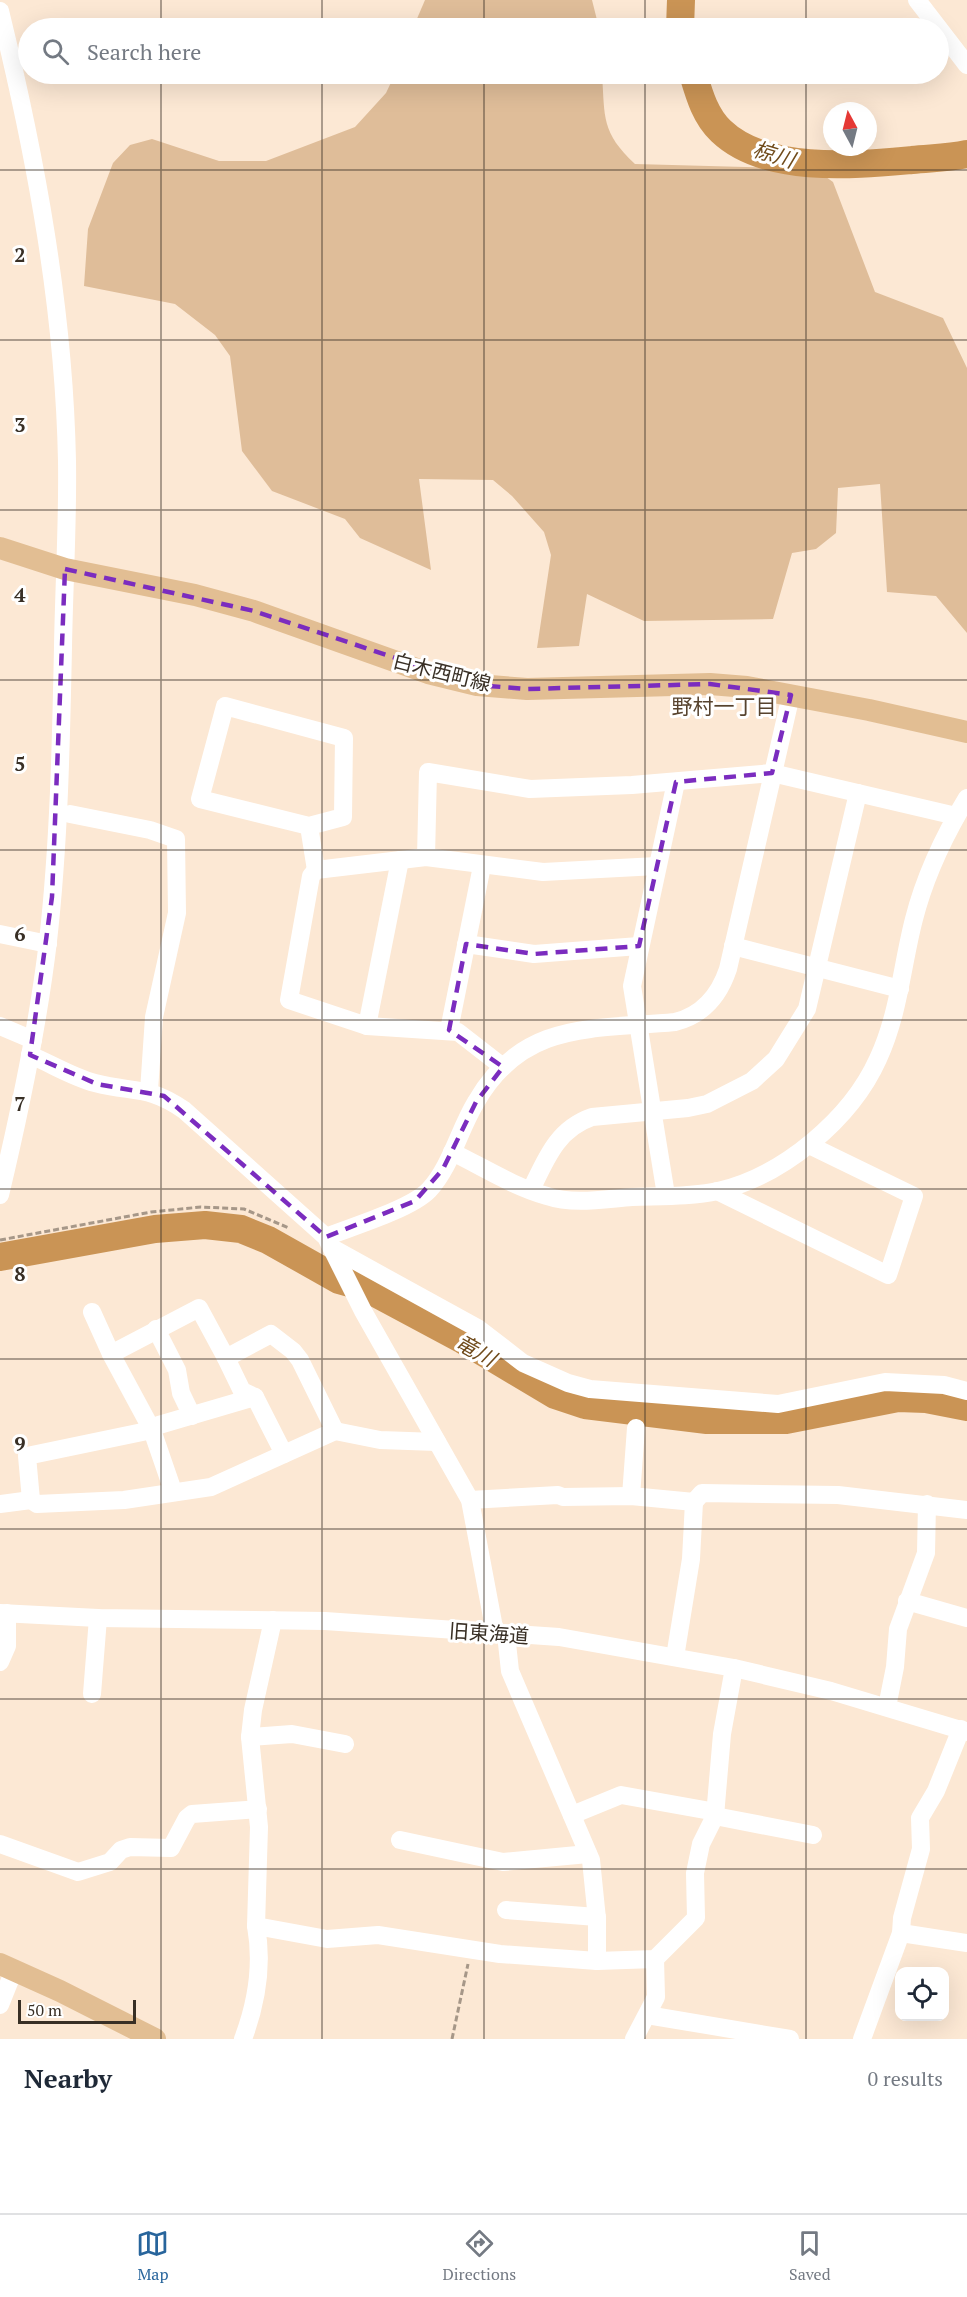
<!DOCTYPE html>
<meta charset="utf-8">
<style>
body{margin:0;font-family:"PT Serif","Noto Sans JP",serif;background:#f2f2f3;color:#1f2937}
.controls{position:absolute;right:18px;bottom:18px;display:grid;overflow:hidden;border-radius:12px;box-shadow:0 6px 24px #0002}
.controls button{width:54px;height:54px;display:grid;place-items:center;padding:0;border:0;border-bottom:2px solid #e0e1e3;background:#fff;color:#1f2937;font:30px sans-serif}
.compass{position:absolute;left:823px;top:102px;width:54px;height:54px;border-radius:50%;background:#fff;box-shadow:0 6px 24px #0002;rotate:353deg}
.scale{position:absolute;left:18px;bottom:15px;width:118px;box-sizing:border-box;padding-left:6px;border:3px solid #382f25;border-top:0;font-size:16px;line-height:21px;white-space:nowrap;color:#382f25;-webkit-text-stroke:4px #fff;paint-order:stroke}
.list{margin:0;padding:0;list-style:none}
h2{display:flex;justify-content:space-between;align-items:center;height:78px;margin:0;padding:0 24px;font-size:26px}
h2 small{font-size:20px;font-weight:400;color:#747a83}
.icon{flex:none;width:33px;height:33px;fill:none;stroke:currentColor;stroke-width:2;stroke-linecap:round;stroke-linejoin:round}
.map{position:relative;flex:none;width:967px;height:2039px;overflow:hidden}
.search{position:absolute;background:#fff;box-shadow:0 6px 24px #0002;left:18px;right:18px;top:18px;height:66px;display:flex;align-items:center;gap:15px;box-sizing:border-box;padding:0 21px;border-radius:33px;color:#747a83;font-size:22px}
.sheet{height:174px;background:#fff}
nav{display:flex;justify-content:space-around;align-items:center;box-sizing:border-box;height:84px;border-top:2px solid #e0e1e3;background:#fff;font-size:16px;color:#747a83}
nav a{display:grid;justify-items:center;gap:3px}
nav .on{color:#28659c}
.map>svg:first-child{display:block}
.green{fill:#dfbd99}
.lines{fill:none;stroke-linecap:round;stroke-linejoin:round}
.river{stroke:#ca9455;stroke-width:28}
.path{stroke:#a69788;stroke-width:3;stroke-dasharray:6 3;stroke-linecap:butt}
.minor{stroke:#fff;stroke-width:18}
.major{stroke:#e2be93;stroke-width:22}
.marked{fill:none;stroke:#7b2cbf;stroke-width:4.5;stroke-dasharray:12 8;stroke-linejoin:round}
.grid{fill:none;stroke:#382f25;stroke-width:1.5;stroke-opacity:0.55}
.labels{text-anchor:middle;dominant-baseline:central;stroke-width:6;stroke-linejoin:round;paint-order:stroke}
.street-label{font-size:20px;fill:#382f25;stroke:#fff}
.water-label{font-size:21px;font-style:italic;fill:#704b1b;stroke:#fff}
.neighbourhood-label{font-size:21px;fill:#57432e;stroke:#fff}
.grid-label{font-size:20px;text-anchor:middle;font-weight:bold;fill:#382f25;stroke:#fff;stroke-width:6;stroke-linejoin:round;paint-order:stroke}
</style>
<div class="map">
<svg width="967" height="2039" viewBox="0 0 967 2039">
<rect width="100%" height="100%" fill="#fce8d4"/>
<g class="green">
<polygon points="425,0 592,0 599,28 413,28"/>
<path d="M395,74H602C605,118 601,132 635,164L815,169L833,182L875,292L943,318L967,368V633L936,596L887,592L880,484L838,488L836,533L816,549L792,553L773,619L644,621L587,594L579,646L537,648L551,555L544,532L512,496L493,480L419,479L431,570L360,538L345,519L272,491L242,451L230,356L215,335L175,304L84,286L88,229L113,163L130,145L152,139L219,161H266L355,127L386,93Z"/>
</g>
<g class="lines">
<g class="river">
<polyline points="680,28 681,0"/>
<path d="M693,74C699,94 705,116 721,131C766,174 855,165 912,160C930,158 949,158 967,154"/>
<polyline points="0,1257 155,1229 205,1225 241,1229 268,1240 339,1280 364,1287 463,1340 555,1395 585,1405 707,1420 786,1420 898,1398 926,1399 967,1407"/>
</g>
<g class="path">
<polyline points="0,1240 151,1212 201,1207 244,1209 289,1228"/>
<polyline points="452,2039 468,1964"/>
</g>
<g class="minor">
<polyline points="917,0 967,65"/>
<path d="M0,11C36,158 64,309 67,461C68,523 64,585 63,647C61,745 59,843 48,941C38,1027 20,1111 0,1195"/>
<polygon points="225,706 344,738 343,817 309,826 200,799"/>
<polyline points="70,814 150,830 176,839 177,913 154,1017 149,1091"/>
<polyline points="309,826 316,870"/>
<polyline points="426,857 428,772 530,789 632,785 772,773 956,816"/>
<polyline points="0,934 48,944"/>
<polyline points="466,944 534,954 639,946"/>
<polyline points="733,946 900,989"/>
<polyline points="0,1026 33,1040"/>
<polyline points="367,1026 400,860"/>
<polyline points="449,1030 482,866"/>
<path d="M30,1055C52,1064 72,1077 95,1083C133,1093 148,1085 184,1110L326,1237L363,1311L470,1500L495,1633"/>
<polyline points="503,1067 458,1032 367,1026 289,1000 311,876 316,870 426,857 543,872 657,866"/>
<path d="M452,1152C483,1167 514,1187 547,1196C573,1205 605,1199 632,1197C660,1196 691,1197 718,1191C783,1176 851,1119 878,1059C899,1014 902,965 914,919C925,876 944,836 967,798"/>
<path d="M531,1190C546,1159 557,1129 592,1117L688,1108L707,1104L752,1081L776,1059L807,1009L858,793"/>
<polyline points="717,1191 888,1275 914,1196 809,1145"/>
<polyline points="666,1195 632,986 676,782"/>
<path d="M326,1237C351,1227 411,1209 429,1190C451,1166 459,1130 476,1102C523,1020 593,1030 675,1022C703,1015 719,996 728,969L791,695"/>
<polyline points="332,1248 479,1329 523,1363 568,1383 590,1389 778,1404 885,1382 944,1385 967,1391"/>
<polyline points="156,1329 177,1370 181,1393 192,1416"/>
<polyline points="226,1358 242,1391 255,1397"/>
<polyline points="335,1431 380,1440 437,1442"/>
<polyline points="173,1491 152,1430 159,1425 255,1397 284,1454"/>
<polyline points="631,1496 636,1428"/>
<polyline points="31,1500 27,1456 152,1430 111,1354"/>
<polyline points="470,1500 558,1495 563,1497 631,1496 694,1502 702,1493 838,1495 967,1510"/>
<polyline points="0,1504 31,1500 37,1504 124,1500 211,1487 335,1431 300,1360 293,1351 271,1334 226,1358 199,1308 111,1354 92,1312"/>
<polyline points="907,1601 967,1618"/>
<polyline points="0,1613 98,1618 325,1621 559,1637 734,1668 831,1691 967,1732"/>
<polyline points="506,1634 510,1671 591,1860 597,1919 597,1961"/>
<polyline points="675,1657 691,1559 694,1502"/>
<polyline points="0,1662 7,1646 7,1613"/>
<polyline points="92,1694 98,1618"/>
<polyline points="887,1707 895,1667 898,1629 926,1553 927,1504"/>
<polyline points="250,1737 292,1734 345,1744"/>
<polyline points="572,1815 621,1795 716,1812"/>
<polyline points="715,1816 813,1835"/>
<polyline points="400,1840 503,1862 588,1854"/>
<polyline points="0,1844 78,1872 110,1862 121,1850 130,1847 171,1848 187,1818 192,1814 258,1809"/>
<polyline points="506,1910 597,1917"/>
<polyline points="256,1926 259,1827 250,1737 253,1710 273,1620"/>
<polyline points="901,1933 967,1943"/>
<polyline points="0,2005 14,1970"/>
<polyline points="647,2015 790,2039"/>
<path d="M243,2039C257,2002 263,1965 256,1926L327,1939L378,1935L500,1954L597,1961L655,1959L696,1918L695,1873L701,1844L715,1816L722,1734L734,1668"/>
<polyline points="634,2039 656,1997 655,1959"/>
<polyline points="862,2039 901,1933 902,1918 921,1849 920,1818 936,1791 961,1729"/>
</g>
<g class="major">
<polyline points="0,548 65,569 195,595 254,611 428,673 477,685 527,689 710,684 747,687 869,710 967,732"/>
<polyline points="0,1964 60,1991 155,2039"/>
</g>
</g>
<path class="marked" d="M65,569L254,611L477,685L527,689L710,684L791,695L772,773L676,782L639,946L534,954L466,944L449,1030L503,1067L476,1102L443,1169L415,1201L326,1237L164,1096L97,1084L30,1055L52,897Z"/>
<path class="grid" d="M161,0V28M322,0V28M484,0V28M645,0V28M806,0V28M161,74V2039M322,74V2039M484,74V2039M645,74V2039M806,74V2039M0,170H967M0,340H967M0,510H967M0,680H967M0,850H967M0,1020H967M0,1189H967M0,1359H967M0,1529H967M0,1699H967M0,1869H967"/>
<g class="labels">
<g class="street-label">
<text transform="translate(442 672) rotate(14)">白木西町線</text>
<text transform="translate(489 1633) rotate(4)">旧東海道</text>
</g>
<g class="water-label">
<text transform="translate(774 154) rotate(17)">椋川</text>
<text transform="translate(476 1350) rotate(29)">竜川</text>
</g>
<g class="neighbourhood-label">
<text x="724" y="706">野村一丁目</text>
</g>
</g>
<g class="grid-label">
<text x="20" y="262">2</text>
<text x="20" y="432">3</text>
<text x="20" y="602">4</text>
<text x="20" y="771">5</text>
<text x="20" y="941">6</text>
<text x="20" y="1111">7</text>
<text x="20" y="1281">8</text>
<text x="20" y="1451">9</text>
</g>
</svg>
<div class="controls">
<button><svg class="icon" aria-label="locate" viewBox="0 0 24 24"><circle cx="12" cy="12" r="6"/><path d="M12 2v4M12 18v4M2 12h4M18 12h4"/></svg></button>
</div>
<svg class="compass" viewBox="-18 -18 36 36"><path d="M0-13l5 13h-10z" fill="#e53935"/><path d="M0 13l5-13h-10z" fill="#747a83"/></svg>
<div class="scale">50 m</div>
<div class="search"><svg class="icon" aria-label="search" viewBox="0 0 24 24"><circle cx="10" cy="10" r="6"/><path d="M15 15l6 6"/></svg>Search here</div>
</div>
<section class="sheet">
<h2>Nearby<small>0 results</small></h2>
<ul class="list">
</ul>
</section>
<nav>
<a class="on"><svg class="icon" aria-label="map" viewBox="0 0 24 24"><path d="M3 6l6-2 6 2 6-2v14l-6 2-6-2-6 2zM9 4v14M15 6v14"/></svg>Map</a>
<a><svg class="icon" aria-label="directions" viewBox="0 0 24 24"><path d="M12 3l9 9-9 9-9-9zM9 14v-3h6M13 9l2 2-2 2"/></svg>Directions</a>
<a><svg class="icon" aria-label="saved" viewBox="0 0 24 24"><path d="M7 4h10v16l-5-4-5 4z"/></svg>Saved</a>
</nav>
